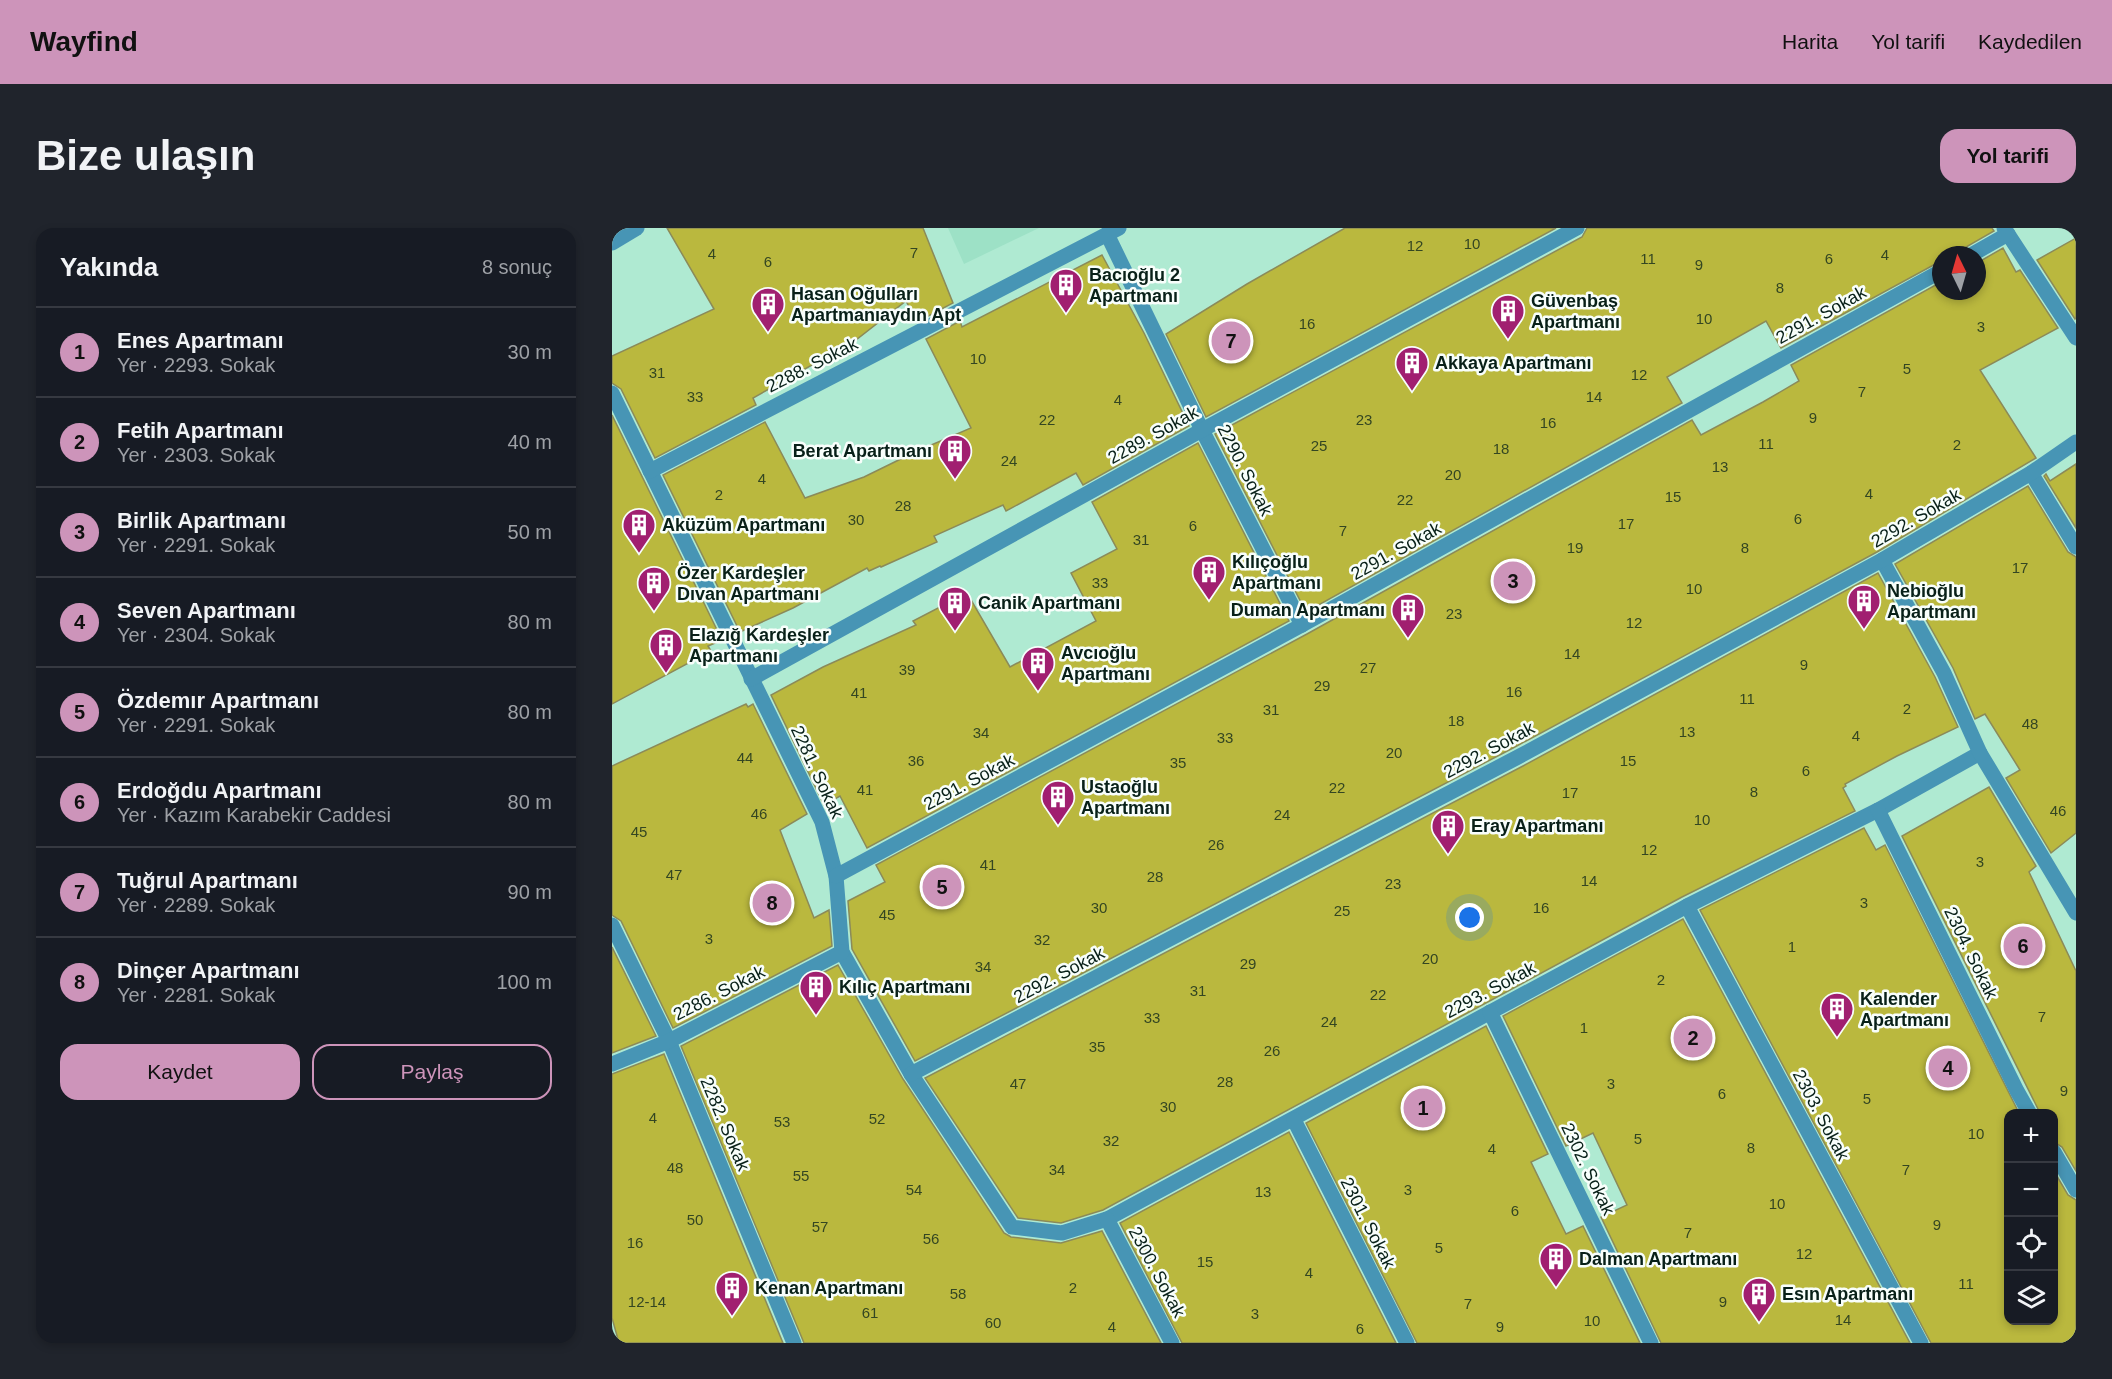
<!DOCTYPE html>
<html lang="tr">
<meta charset="utf-8">
<style>
body{margin:0;font-family:Helvetica,sans-serif;background:#20242c;color:#f1f3f6}
.controls{position:absolute;right:18px;bottom:18px;display:grid;overflow:hidden;border-radius:12px;box-shadow:0 3px 9px #0003}
.controls button{width:54px;height:54px;display:grid;place-items:center;padding:0;border:0;border-bottom:2px solid #363941;background:#171b24;color:#f1f3f6;font:30px sans-serif}
.compass{position:absolute;left:1320px;top:18px;width:54px;height:54px;border-radius:50%;background:#171b24;box-shadow:0 3px 9px #0003;rotate:355deg}
.you{position:absolute;left:858px;top:690px;width:21px;height:21px;margin:-15px;border:4px solid #fff;border-radius:50%;background:#1a73e8;box-shadow:0 0 0 9px #1a73e833}
.badge{display:grid;place-items:center;width:39px;height:39px;border-radius:50%;background:#cd94ba;color:#111;font-size:20px;font-weight:700}
.pin{position:absolute;translate:-50% -50%;border:3px solid #fff;box-shadow:0 2px 6px #0006}
.list{margin:0;padding:0;list-style:none}
h2{display:flex;justify-content:space-between;align-items:center;height:78px;margin:0;padding:0 24px;font-size:26px}
h2 small{font-size:20px;font-weight:400;color:#9ea1a6}
.list li{display:grid;grid-template-columns:39px 1fr auto;gap:18px;align-items:center;box-sizing:border-box;height:90px;padding:0 24px;border-top:2px solid #363941}
.list b{display:block;font-size:22px;white-space:nowrap}
.list p{margin:0;font-size:20px;white-space:nowrap;color:#9ea1a6}
.list em{font-size:20px;font-style:normal;color:#9ea1a6}
.actions{display:flex;gap:12px;padding:18px 24px}
.actions a{flex:1;padding:14px 0;border:2px solid #cd94ba;border-radius:18px;text-align:center;font-size:21px;color:#cd94ba}
.actions .main{background:#cd94ba;color:#111}
.icon{flex:none;width:33px;height:33px;fill:none;stroke:currentColor;stroke-width:2;stroke-linecap:round;stroke-linejoin:round}
.map{position:relative;flex:none;width:1464px;height:1115px;overflow:hidden;border-radius:18px}
header{display:flex;align-items:center;gap:36px;box-sizing:border-box;height:84px;padding:0 30px;background:#cd94ba;color:#111}
header strong{font-size:28px}
nav{display:flex;gap:33px;margin-inline-start:auto;font-size:21px}
.intro{display:flex;align-items:center;justify-content:space-between;box-sizing:border-box;height:144px;padding:0 36px}
h1{margin:0;font-size:42px}
.button{padding:15px 27px;border-radius:18px;background:#cd94ba;color:#111;font-size:21px;font-weight:700}
main{display:flex;gap:36px;padding:0 36px}
aside{flex:1;background:#171b24;border-radius:18px;box-shadow:0 3px 9px #0003}
.map>svg:first-child{display:block}
.built{fill:#9de1c6}
.building{fill:#bab83e;stroke:#8b8a59;stroke-width:1.5}
.lines{fill:none;stroke-linecap:round;stroke-linejoin:round}
.minor{stroke:#4795b5;stroke-width:15}
.labels{text-anchor:middle;dominant-baseline:central;stroke-width:5;stroke-linejoin:round;paint-order:stroke}
.number-label{font-size:15px;fill:#344622}
.poi-label{font-size:18px;font-weight:bold;fill:#082018;stroke:#f8fefb;text-anchor:start}
.street-label{font-size:18px;fill:#082018;stroke:#f8fefb}
</style>
<header>
<strong>Wayfind</strong>
<nav><a>Harita</a><a>Yol tarifi</a><a>Kaydedilen</a></nav>
</header>
<div class="intro"><h1>Bize ulaşın</h1><a class="button">Yol tarifi</a></div>
<main>
<aside>
<h2>Yakında<small>8 sonuç</small></h2>
<ul class="list">
<li><span class="badge">1</span><div><b>Enes Apartmanı</b><p>Yer · 2293. Sokak</p></div><em>30 m</em></li>
<li><span class="badge">2</span><div><b>Fetih Apartmanı</b><p>Yer · 2303. Sokak</p></div><em>40 m</em></li>
<li><span class="badge">3</span><div><b>Birlik Apartmanı</b><p>Yer · 2291. Sokak</p></div><em>50 m</em></li>
<li><span class="badge">4</span><div><b>Seven Apartmanı</b><p>Yer · 2304. Sokak</p></div><em>80 m</em></li>
<li><span class="badge">5</span><div><b>Özdemır Apartmanı</b><p>Yer · 2291. Sokak</p></div><em>80 m</em></li>
<li><span class="badge">6</span><div><b>Erdoğdu Apartmanı</b><p>Yer · Kazım Karabekir Caddesi</p></div><em>80 m</em></li>
<li><span class="badge">7</span><div><b>Tuğrul Apartmanı</b><p>Yer · 2289. Sokak</p></div><em>90 m</em></li>
<li><span class="badge">8</span><div><b>Dinçer Apartmanı</b><p>Yer · 2281. Sokak</p></div><em>100 m</em></li>
</ul>
<div class="actions"><a class="main">Kaydet</a><a>Paylaş</a></div>
</aside>
<div class="map">
<svg width="1464" height="1115" viewBox="0 0 1464 1115">
<rect width="100%" height="100%" fill="#afead2"/>
<polygon class="built" points="336,0 427,0 352,36"/>
<g class="building">
<polygon points="55,0 311,0 341,75 305,94 294,73 226,126 225,123 141,170 144,177 43,230 9,161 0,155 0,128 102,81"/>
<polygon points="733,0 944,0 594,189 554,106 635,56"/>
<polygon points="975,0 1380,0 1382,3 1354,19 1349,27 1329,27 1329,33 1169,120 1154,93 1055,149 1070,175 694,384 603,206 970,9"/>
<polygon points="1464,10 1464,90 1463,91 1425,32"/>
<polygon points="1391,20 1404,44 1408,42 1446,100 1368,142 1424,230 1265,324 901,520 303,833 240,721 236,673 273,654 264,637 695,406 1080,192 1089,207 1151,174 1187,153 1179,137 1329,54 1329,63 1365,63 1365,35"/>
<polygon points="490,27 532,105 577,198 471,257 464,245 394,283 391,277 322,308 325,314 269,339 268,338 257,343 255,340 181,380 128,404 51,247 153,194 193,270 252,249 303,224 359,200 314,111 348,93 350,99"/>
<polygon points="0,187 110,412 96,418 99,423 0,476"/>
<polygon points="586,215 677,393 255,620 228,568 212,577 159,467 211,439 304,397 301,393 355,365 398,439 484,393 459,345 505,321 480,274"/>
<polygon points="1464,236 1464,300 1432,248 1434,246 1438,253"/>
<polygon points="1416,258 1456,324 1464,329 1464,605 1439,625 1394,550 1408,542 1373,486 1363,491 1341,440 1283,336"/>
<polygon points="1266,345 1323,449 1346,499 1285,528 1233,556 1234,558 1231,560 1243,583 1070,669 491,982 449,995 406,990 313,850 911,538"/>
<polygon points="134,476 136,479 141,476 195,586 168,602 202,690 217,682 220,718 61,800 9,693 0,687 0,538"/>
<polygon points="1377,559 1424,638 1417,644 1464,743 1464,943 1450,919 1442,914 1442,885 1428,885 1290,608"/>
<polygon points="1252,600 1264,622 1273,617 1407,885 1396,885 1396,1092 1442,1092 1442,943 1456,967 1464,972 1464,1115 1319,1115 1088,682"/>
<polygon points="1071,691 1298,1115 1049,1115 989,989 1015,977 981,905 954,918 891,788"/>
<polygon points="0,719 44,808 0,825"/>
<polygon points="226,737 291,851 392,1005 399,1009 449,1015 490,1003 549,1115 192,1115 69,818"/>
<polygon points="874,798 936,926 919,934 954,1006 971,998 1028,1115 805,1115 694,895"/>
<polygon points="52,826 171,1115 7,1115 0,1090 0,846"/>
<polygon points="677,904 784,1115 570,1115 508,995"/>
</g>
<g class="lines">
<g class="minor">
<polyline points="1392,0 1464,110"/>
<polyline points="495,6 590,202 690,397"/>
<polyline points="0,15 25,0"/>
<polyline points="1359,27 1396,6"/>
<polyline points="0,165 210,594 224,648 230,724 299,846 400,999 450,1005 495,991 1075,678 1266,582 1368,525"/>
<polyline points="38,243 507,0"/>
<polyline points="1419,245 1464,319"/>
<polyline points="1270,332 1332,445 1368,525 1464,685"/>
<polyline points="139,451 590,202 965,0"/>
<polyline points="1266,582 1405,863 1418,886"/>
<polyline points="224,648 690,397 1329,43"/>
<polyline points="1075,678 1309,1115"/>
<polyline points="0,697 57,813 182,1115"/>
<polyline points="878,784 1039,1115"/>
<polyline points="0,836 57,813 230,724"/>
<polyline points="299,846 906,529 1270,332 1419,245 1464,214"/>
<polyline points="682,892 795,1115"/>
<polyline points="1442,924 1464,962"/>
<polyline points="495,991 560,1115"/>
</g>
</g>
<defs>
<g id="building-pin" transform="scale(1.725)"><path d="M0 17L-7.5 6A9.5 9.5 0 1 1 7.5 6Z" fill="#a11f70" stroke="#f8fefb"/><path d="M-4-6H4V6H1V3H-1V6H-4ZM-2.5-4.3h1.7v1.8h-1.7ZM.8-4.3h1.7v1.8H.8ZM-2.5-1h1.7V.8h-1.7ZM.8-1h1.7V.8H.8Z" fill="#fff"/></g>
</defs>
<g fill-rule="evenodd">
<use href="#building-pin" x="454" y="57"/>
<use href="#building-pin" x="156" y="76"/>
<use href="#building-pin" x="896" y="83"/>
<use href="#building-pin" x="800" y="135"/>
<use href="#building-pin" x="343" y="223"/>
<use href="#building-pin" x="27" y="297"/>
<use href="#building-pin" x="597" y="344"/>
<use href="#building-pin" x="42" y="355"/>
<use href="#building-pin" x="1252" y="373"/>
<use href="#building-pin" x="343" y="375"/>
<use href="#building-pin" x="796" y="382"/>
<use href="#building-pin" x="54" y="417"/>
<use href="#building-pin" x="426" y="435"/>
<use href="#building-pin" x="446" y="569"/>
<use href="#building-pin" x="836" y="598"/>
<use href="#building-pin" x="204" y="759"/>
<use href="#building-pin" x="1225" y="781"/>
<use href="#building-pin" x="944" y="1031"/>
<use href="#building-pin" x="120" y="1060"/>
<use href="#building-pin" x="1147" y="1066"/>
</g>
<g class="labels">
<g class="number-label">
<text x="860" y="15">10</text>
<text x="803" y="17">12</text>
<text x="302" y="24">7</text>
<text x="100" y="25">4</text>
<text x="1273" y="26">4</text>
<text x="1036" y="30">11</text>
<text x="1217" y="30">6</text>
<text x="156" y="33">6</text>
<text x="1087" y="36">9</text>
<text x="1168" y="59">8</text>
<text x="1092" y="90">10</text>
<text x="695" y="95">16</text>
<text x="1369" y="98">3</text>
<text x="366" y="130">10</text>
<text x="1295" y="140">5</text>
<text x="45" y="144">31</text>
<text x="1027" y="146">12</text>
<text x="1250" y="163">7</text>
<text x="83" y="168">33</text>
<text x="982" y="168">14</text>
<text x="506" y="171">4</text>
<text x="1201" y="189">9</text>
<text x="435" y="191">22</text>
<text x="752" y="191">23</text>
<text x="936" y="194">16</text>
<text x="1154" y="215">11</text>
<text x="1345" y="216">2</text>
<text x="707" y="217">25</text>
<text x="889" y="220">18</text>
<text x="397" y="232">24</text>
<text x="1108" y="238">13</text>
<text x="841" y="246">20</text>
<text x="150" y="250">4</text>
<text x="1257" y="265">4</text>
<text x="107" y="266">2</text>
<text x="1061" y="268">15</text>
<text x="793" y="271">22</text>
<text x="291" y="277">28</text>
<text x="1186" y="290">6</text>
<text x="244" y="291">30</text>
<text x="1014" y="295">17</text>
<text x="581" y="297">6</text>
<text x="731" y="302">7</text>
<text x="529" y="311">31</text>
<text x="963" y="319">19</text>
<text x="1133" y="319">8</text>
<text x="1408" y="339">17</text>
<text x="488" y="354">33</text>
<text x="1082" y="360">10</text>
<text x="842" y="385">23</text>
<text x="1022" y="394">12</text>
<text x="960" y="425">14</text>
<text x="1192" y="436">9</text>
<text x="756" y="439">27</text>
<text x="295" y="441">39</text>
<text x="710" y="457">29</text>
<text x="902" y="463">16</text>
<text x="247" y="464">41</text>
<text x="1135" y="470">11</text>
<text x="1295" y="480">2</text>
<text x="659" y="481">31</text>
<text x="844" y="492">18</text>
<text x="1418" y="495">48</text>
<text x="1075" y="503">13</text>
<text x="369" y="504">34</text>
<text x="1244" y="507">4</text>
<text x="613" y="509">33</text>
<text x="782" y="524">20</text>
<text x="133" y="529">44</text>
<text x="304" y="532">36</text>
<text x="1016" y="532">15</text>
<text x="566" y="534">35</text>
<text x="1194" y="542">6</text>
<text x="725" y="559">22</text>
<text x="253" y="561">41</text>
<text x="1142" y="563">8</text>
<text x="958" y="564">17</text>
<text x="1446" y="582">46</text>
<text x="147" y="585">46</text>
<text x="670" y="586">24</text>
<text x="1090" y="591">10</text>
<text x="27" y="603">45</text>
<text x="604" y="616">26</text>
<text x="1037" y="621">12</text>
<text x="1368" y="633">3</text>
<text x="376" y="636">41</text>
<text x="62" y="646">47</text>
<text x="543" y="648">28</text>
<text x="977" y="652">14</text>
<text x="781" y="655">23</text>
<text x="1252" y="674">3</text>
<text x="487" y="679">30</text>
<text x="929" y="679">16</text>
<text x="730" y="682">25</text>
<text x="275" y="686">45</text>
<text x="97" y="710">3</text>
<text x="430" y="711">32</text>
<text x="1180" y="718">1</text>
<text x="818" y="730">20</text>
<text x="636" y="735">29</text>
<text x="371" y="738">34</text>
<text x="1049" y="751">2</text>
<text x="586" y="762">31</text>
<text x="766" y="766">22</text>
<text x="1430" y="788">7</text>
<text x="540" y="789">33</text>
<text x="717" y="793">24</text>
<text x="972" y="799">1</text>
<text x="485" y="818">35</text>
<text x="660" y="822">26</text>
<text x="613" y="853">28</text>
<text x="406" y="855">47</text>
<text x="999" y="855">3</text>
<text x="1452" y="862">9</text>
<text x="1110" y="865">6</text>
<text x="1255" y="870">5</text>
<text x="556" y="878">30</text>
<text x="41" y="889">4</text>
<text x="265" y="890">52</text>
<text x="170" y="893">53</text>
<text x="1364" y="905">10</text>
<text x="1026" y="910">5</text>
<text x="499" y="912">32</text>
<text x="1139" y="919">8</text>
<text x="880" y="920">4</text>
<text x="63" y="939">48</text>
<text x="445" y="941">34</text>
<text x="1294" y="941">7</text>
<text x="189" y="947">55</text>
<text x="302" y="961">54</text>
<text x="796" y="961">3</text>
<text x="651" y="963">13</text>
<text x="1165" y="975">10</text>
<text x="903" y="982">6</text>
<text x="83" y="991">50</text>
<text x="1325" y="996">9</text>
<text x="208" y="998">57</text>
<text x="1076" y="1004">7</text>
<text x="319" y="1010">56</text>
<text x="23" y="1014">16</text>
<text x="827" y="1019">5</text>
<text x="1192" y="1025">12</text>
<text x="593" y="1033">15</text>
<text x="697" y="1044">4</text>
<text x="1354" y="1055">11</text>
<text x="461" y="1059">2</text>
<text x="346" y="1065">58</text>
<text x="35" y="1073">12-14</text>
<text x="1111" y="1073">9</text>
<text x="856" y="1075">7</text>
<text x="258" y="1084">61</text>
<text x="643" y="1085">3</text>
<text x="1231" y="1091">14</text>
<text x="980" y="1092">10</text>
<text x="381" y="1094">60</text>
<text x="500" y="1098">4</text>
<text x="888" y="1098">9</text>
<text x="748" y="1100">6</text>
</g>
<g class="poi-label">
<text x="477" y="47">Bacıoğlu 2<tspan x="477" dy="21">Apartmanı</tspan></text>
<text x="179" y="66">Hasan Oğulları<tspan x="179" dy="21">Apartmanıaydın Apt</tspan></text>
<text x="919" y="73">Güvenbaş<tspan x="919" dy="21">Apartmanı</tspan></text>
<text x="823" y="135">Akkaya Apartmanı</text>
<text x="320" y="223" text-anchor="end">Berat Apartmanı</text>
<text x="50" y="297">Aküzüm Apartmanı</text>
<text x="620" y="334">Kılıçoğlu<tspan x="620" dy="21">Apartmanı</tspan></text>
<text x="65" y="345">Özer Kardeşler<tspan x="65" dy="21">Dıvan Apartmanı</tspan></text>
<text x="1275" y="363">Nebioğlu<tspan x="1275" dy="21">Apartmanı</tspan></text>
<text x="366" y="375">Canik Apartmanı</text>
<text x="773" y="382" text-anchor="end">Duman Apartmanı</text>
<text x="77" y="407">Elazığ Kardeşler<tspan x="77" dy="21">Apartmanı</tspan></text>
<text x="449" y="425">Avcıoğlu<tspan x="449" dy="21">Apartmanı</tspan></text>
<text x="469" y="559">Ustaoğlu<tspan x="469" dy="21">Apartmanı</tspan></text>
<text x="859" y="598">Eray Apartmanı</text>
<text x="227" y="759">Kılıç Apartmanı</text>
<text x="1248" y="771">Kalender<tspan x="1248" dy="21">Apartmanı</tspan></text>
<text x="967" y="1031">Dalman Apartmanı</text>
<text x="143" y="1060">Kenan Apartmanı</text>
<text x="1170" y="1066">Esın Apartmanı</text>
</g>
<g class="street-label">
<text transform="translate(1209 87) rotate(-29)">2291. Sokak</text>
<text transform="translate(200 137) rotate(-27)">2288. Sokak</text>
<text transform="translate(541 207) rotate(-29)">2289. Sokak</text>
<text transform="translate(633 242) rotate(63)">2290. Sokak</text>
<text transform="translate(1304 290) rotate(-30)">2292. Sokak</text>
<text transform="translate(784 323) rotate(-29)">2291. Sokak</text>
<text transform="translate(877 522) rotate(-28)">2292. Sokak</text>
<text transform="translate(205 544) rotate(65)">2281. Sokak</text>
<text transform="translate(357 554) rotate(-28)">2291. Sokak</text>
<text transform="translate(1359 725) rotate(64)">2304. Sokak</text>
<text transform="translate(447 747) rotate(-28)">2292. Sokak</text>
<text transform="translate(878 762) rotate(-28)">2293. Sokak</text>
<text transform="translate(107 765) rotate(-27)">2286. Sokak</text>
<text transform="translate(1209 887) rotate(62)">2303. Sokak</text>
<text transform="translate(113 896) rotate(67)">2282. Sokak</text>
<text transform="translate(976 941) rotate(64)">2302. Sokak</text>
<text transform="translate(756 995) rotate(63)">2301. Sokak</text>
<text transform="translate(545 1044) rotate(62)">2300. Sokak</text>
</g>
</g>
</svg>
<div class="controls">
<button>+</button>
<button>−</button>
<button><svg class="icon" aria-label="locate" viewBox="0 0 24 24"><circle cx="12" cy="12" r="6"/><path d="M12 2v4M12 18v4M2 12h4M18 12h4"/></svg></button>
<button><svg class="icon" aria-label="layers" viewBox="0 0 24 24"><path d="M12 4l9 5-9 5-9-5zM3 14l9 5 9-5"/></svg></button>
</div>
<svg class="compass" viewBox="-18 -18 36 36"><path d="M0-13l5 13h-10z" fill="#e53935"/><path d="M0 13l5-13h-10z" fill="#9ea1a6"/></svg>
<div class="you"></div>
<div class="pin badge" style="left:811px;top:880px">1</div>
<div class="pin badge" style="left:1081px;top:810px">2</div>
<div class="pin badge" style="left:901px;top:353px">3</div>
<div class="pin badge" style="left:1336px;top:840px">4</div>
<div class="pin badge" style="left:330px;top:659px">5</div>
<div class="pin badge" style="left:1411px;top:718px">6</div>
<div class="pin badge" style="left:619px;top:113px">7</div>
<div class="pin badge" style="left:160px;top:675px">8</div>
</div>
</main>
